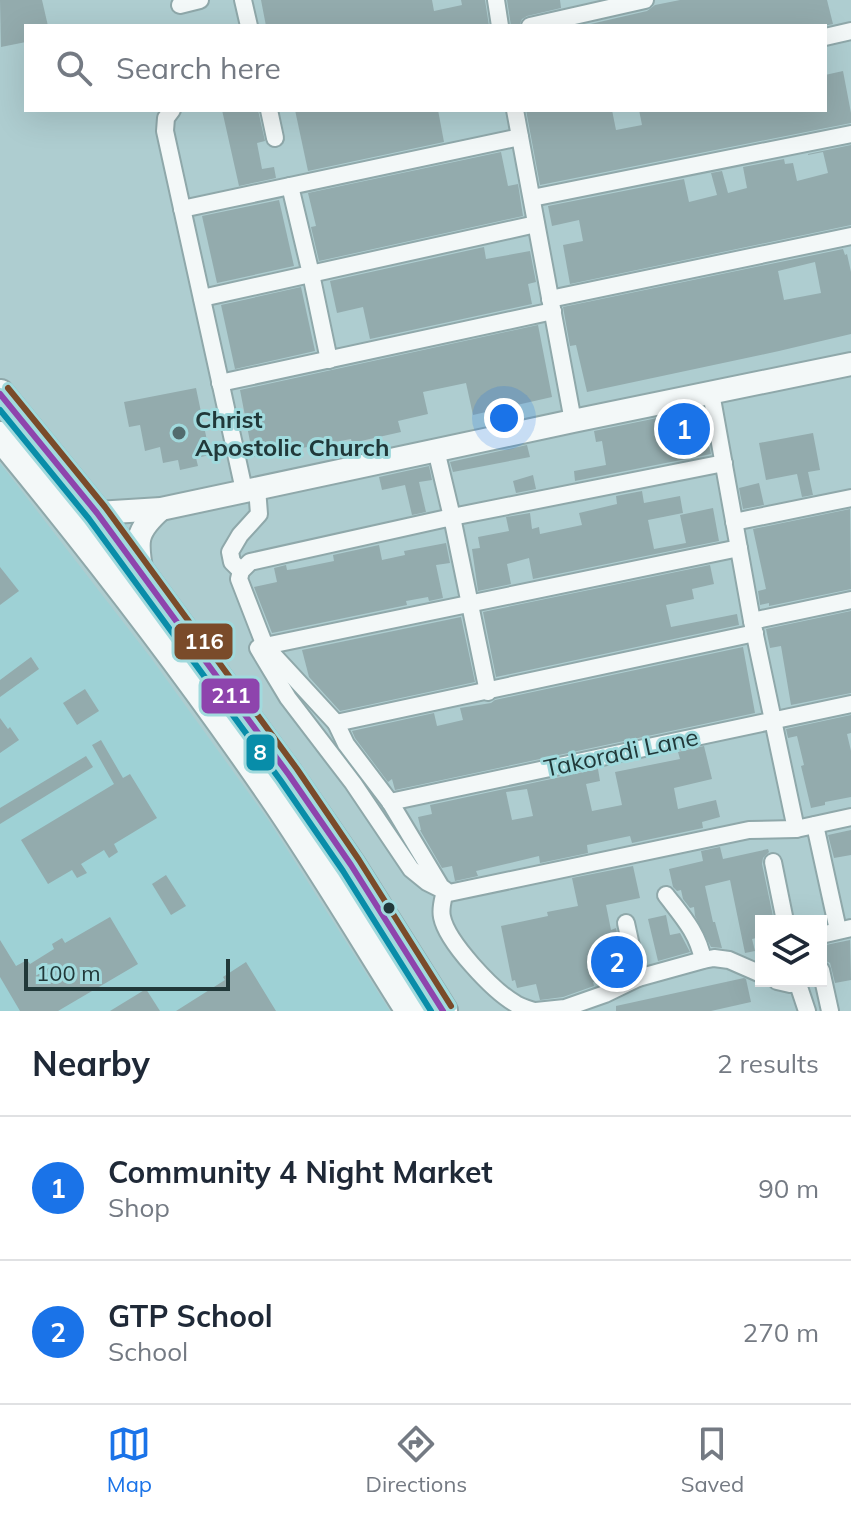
<!DOCTYPE html>
<style>
body{margin:0;font-family:Mulish,sans-serif;background:#f2f2f3;color:#1f2937}
.controls{position:absolute;right:24px;bottom:24px;display:grid;overflow:hidden;border-radius:0px;box-shadow:0 8px 32px #0002}
.controls button{width:72px;height:72px;display:grid;place-items:center;padding:0;border:0;border-bottom:2px solid #e0e1e3;background:#fff;color:#1f2937;font:40px sans-serif}
.scale{position:absolute;left:24px;bottom:20px;width:206px;box-sizing:border-box;padding-left:8px;border:4px solid #213839;border-top:0;font-size:22px;line-height:28px;white-space:nowrap;color:#213839;-webkit-text-stroke:6px #a1dadd;paint-order:stroke}
.you{position:absolute;left:504px;top:418px;width:28px;height:28px;margin:-20px;border:6px solid #fff;border-radius:50%;background:#1a73e8;box-shadow:0 0 0 12px #1a73e833}
.badge{display:grid;place-items:center;width:52px;height:52px;border-radius:50%;background:#1a73e8;color:#fff;font-size:26px;font-weight:700}
.pin{position:absolute;translate:-50% -50%;border:4px solid #fff;box-shadow:0 2px 8px #0006}
.list{margin:0;padding:0;list-style:none}
h2{display:flex;justify-content:space-between;align-items:center;height:104px;margin:0;padding:0 32px;font-size:34px}
h2 small{font-size:26px;font-weight:400;color:#747a83}
.list li{display:grid;grid-template-columns:52px 1fr auto;gap:24px;align-items:center;box-sizing:border-box;height:144px;padding:0 32px;border-top:2px solid #e0e1e3}
.list b{display:block;font-size:30px;white-space:nowrap}
.list p{margin:0;font-size:26px;white-space:nowrap;color:#747a83}
.list em{font-size:26px;font-style:normal;color:#747a83}
.icon{flex:none;width:44px;height:44px;fill:none;stroke:currentColor;stroke-width:2;stroke-linecap:round;stroke-linejoin:round}
.map{position:relative;flex:none;width:851px;height:1011px;overflow:hidden}
.search{position:absolute;background:#fff;box-shadow:0 8px 32px #0002;left:24px;right:24px;top:24px;height:88px;display:flex;align-items:center;gap:20px;box-sizing:border-box;padding:0 28px;border-radius:0px;color:#747a83;font-size:30px}
.sheet{height:392px;background:#fff}
nav{display:flex;justify-content:space-around;align-items:center;box-sizing:border-box;height:112px;border-top:2px solid #e0e1e3;background:#fff;font-size:22px;color:#747a83}
nav a{display:grid;justify-items:center;gap:4px}
nav .on{color:#1a73e8}
.map>svg:first-child{display:block}
.built{fill:#9ed1d5}
.building{fill:#93abad;fill-rule:evenodd}
.lines{fill:none;stroke-linecap:round;stroke-linejoin:round}
.street-casing{stroke:#8fa8aa;stroke-width:20}
.secondary-casing{stroke:#8fa8aa;stroke-width:26}
.highway-casing{stroke:#8fa8aa;stroke-width:32}
.street{stroke:#f3f8f8;stroke-width:16}
.secondary{stroke:#f3f8f8;stroke-width:22}
.highway{stroke:#f3f8f8;stroke-width:28}
.bus-1-casing{stroke:#a1dadd;stroke-width:12}
.bus-2-casing{stroke:#a1dadd;stroke-width:12}
.bus-3-casing{stroke:#a1dadd;stroke-width:12}
.bus-1{stroke:#8e44ad;stroke-width:6}
.bus-2{stroke:#088da9;stroke-width:6}
.bus-3{stroke:#7a4b2a;stroke-width:6}
.poi-dot{fill:#526c6e;stroke:#a1dadd;stroke-width:3}
.bus-dot{fill:#213839;stroke:#a1dadd;stroke-width:3}
.labels{text-anchor:middle;dominant-baseline:central;stroke-width:6;stroke-linejoin:round;paint-order:stroke}
.poi-label{font-size:24px;font-weight:bold;fill:#213839;stroke:#a1dadd;text-anchor:start}
.street-label{font-size:24px;fill:#213839;stroke:#a1dadd}
.line-badge{stroke:#a1dadd;stroke-width:3}
.badge-label{font-size:22px;text-anchor:middle;font-weight:bold;fill:#fff}
</style>
<div class="map">
<svg width="851" height="1011" viewBox="0 0 851 1011">
<rect width="100%" height="100%" fill="#aecdd0"/>
<polygon class="built" points="0,463 151,658 269,821 390,1011 0,1011"/>
<g class="building">
<polygon points="0,0 42,0 48,26 26,26 26,42 1,47"/>
<polygon points="261,0 432,0 434,11 462,5 461,0 485,0 489,26 266,26"/>
<polygon points="507,0 560,0 561,8 527,16 522,19 519,26 511,26"/>
<polygon points="680,0 827,0 833,24 824,26 582,26 647,11 655,5"/>
<polygon points="843,71 851,113 851,123 540,185 526,110 612,110 616,130 642,125 639,110 825,110 825,75"/>
<polygon points="222,110 258,110 265,141 257,143 262,169 274,167 276,178 239,186"/>
<polygon points="295,110 438,110 444,142 308,171"/>
<polygon points="851,145 851,225 570,284 563,245 583,241 579,220 552,226 548,206 684,179 689,202 717,195 711,173 722,171 728,193 747,188 743,167 784,159 785,164 793,163 797,181 828,173 823,152 808,155 808,154"/>
<polygon points="501,152 508,186 518,184 523,216 319,261 311,227 316,226 308,193"/>
<polygon points="279,200 294,266 217,283 202,216"/>
<polygon points="484,247 486,259 530,251 536,282 528,284 532,304 370,339 363,307 337,313 330,281"/>
<path d="M843,249L845,255L847,254L851,272V334L779,351L587,392L576,345L570,346L563,307ZM815,262L821,293L784,300L778,271Z"/>
<polygon points="301,287 315,351 235,369 221,305"/>
<polygon points="538,325 552,397 473,415 466,383 423,392 428,414 398,421 401,432 352,443 351,439 253,457 240,390"/>
<polygon points="196,388 210,455 196,458 198,466 180,470 178,460 163,463 160,447 145,451 140,425 129,427 124,402"/>
<polygon points="701,409 711,454 575,481 574,471 606,465 602,441 596,442 594,431"/>
<polygon points="813,433 820,470 808,472 813,495 802,497 797,474 766,480 759,443"/>
<polygon points="527,445 530,457 453,472 450,462"/>
<polygon points="429,466 432,480 419,482 426,512 412,515 405,485 382,490 379,477"/>
<polygon points="533,475 536,489 516,493 513,481"/>
<polygon points="759,483 764,505 743,509 739,488"/>
<polygon points="642,491 644,503 680,496 683,513 648,520 654,549 686,543 680,515 713,508 719,541 533,579 529,558 507,564 511,584 478,591 472,549 480,548 478,537 509,531 506,517 530,513 532,529 539,527 540,534 582,525 579,513 617,504 616,496"/>
<polygon points="850,509 851,589 769,606 769,603 760,605 758,591 766,589 753,529"/>
<polygon points="446,543 450,563 436,565 443,598 429,601 428,597 406,601 407,605 272,633 254,587 277,582 274,568 286,565 287,570 295,569 334,561 333,555 379,545 382,560 405,555 404,551"/>
<polygon points="710,565 714,584 692,589 694,599 666,605 671,627 737,614 739,625 496,677 483,612"/>
<polygon points="0,567 19,591 0,605"/>
<polygon points="851,611 851,693 791,705 781,646 770,648 766,629"/>
<polygon points="461,617 475,682 340,711 309,677 302,650"/>
<polygon points="743,647 755,713 395,790 392,779 388,782 355,738 352,731 434,713 437,726 463,720 460,708 491,703 495,700"/>
<polygon points="31,657 39,669 0,697 0,680"/>
<polygon points="85,689 99,711 77,725 63,703"/>
<polygon points="851,715 851,733 847,734 851,751 851,797 825,802 825,805 811,808 801,766 804,765 797,736 788,738 786,729"/>
<polygon points="0,718 8,729 10,727 19,740 0,753"/>
<polygon points="101,740 123,778 130,774 157,818 114,844 118,852 109,858 104,850 81,864 87,873 77,878 72,870 48,884 21,840 114,784 92,745"/>
<path d="M704,746L712,779L674,788L678,809L716,800L720,817L702,822L703,828L632,843L630,836L587,845L588,853L540,863L539,856L476,871L478,876L455,881L452,866L442,868L420,830H421L418,817L432,814L430,805L598,769L600,781L586,784L592,811L622,805L615,772L680,759L678,752ZM527,789L533,816L512,820L506,792Z"/>
<polygon points="86,756 93,767 0,824 0,808"/>
<polygon points="851,830 851,855 834,858 828,835"/>
<polygon points="720,847 723,859 768,849 769,852 763,858 762,864 774,921 761,921 761,937 752,939 755,951 745,953 730,880 705,886 713,922 715,922 722,948 711,947 695,916 694,907 690,908 683,899 681,890 677,891 673,887 669,869 703,861 701,851"/>
<polygon points="633,866 640,898 606,905 611,930 616,928 625,970 618,972 619,975 614,978 593,982 594,986 563,997 540,1000 536,984 517,988 515,980 512,981 501,926 548,916 547,912 578,906 572,878"/>
<polygon points="166,875 186,906 171,915 152,884"/>
<polygon points="666,915 670,935 680,933 690,952 658,961 648,919"/>
<polygon points="110,917 138,964 58,1011 20,1011 0,977 0,940 16,966 27,960 30,964 54,949 52,944 62,938 65,943"/>
<polygon points="850,940 851,980 835,983 830,963 822,959 821,946"/>
<polygon points="246,962 276,1011 176,1011 225,980 223,977"/>
<polygon points="744,978 746,979 751,1002 711,1011 616,1011 616,1006"/>
<polygon points="146,989 160,1011 110,1011"/>
</g>
<g class="lines">
<g class="street-casing">
<g id="street">
<polyline points="243,0 249,26"/>
<polyline points="496,0 500,26"/>
<polyline points="180,5 200,0"/>
<polyline points="530,26 645,0"/>
<polyline points="825,37 851,31"/>
<polyline points="172,110 166,118 165,131 244,490"/>
<polyline points="269,110 275,138"/>
<polyline points="515,110 573,421"/>
<polyline points="290,186 311,274 329,360"/>
<polyline points="532,198 851,134"/>
<polyline points="182,209 520,137"/>
<polyline points="202,298 536,224"/>
<polyline points="550,299 851,236"/>
<polyline points="220,383 553,311"/>
<polyline points="711,393 752,621 796,829"/>
<polyline points="436,450 452,517 724,463"/>
<polyline points="734,522 851,498"/>
<polyline points="241,571 232,562 230,552 240,535 259,514 257,488"/>
<polyline points="752,621 851,600"/>
<polyline points="755,633 336,723 346,744 390,802 441,887 449,893 749,830 796,829 851,817"/>
<polyline points="265,646 739,548"/>
<path d="M258,648L288,698L353,783L411,869L427,882L445,891C443,900 440,908 442,917C447,942 493,991 516,1004C521,1007 528,1009 534,1011"/>
<polyline points="336,723 265,646 239,579 241,571 250,562 452,517 488,692"/>
<polyline points="390,802 851,704"/>
<polyline points="815,825 838,930"/>
<polyline points="773,862 785,921"/>
<path d="M666,895C682,916 698,933 703,960"/>
<polyline points="626,923 638,978"/>
<polyline points="821,935 851,928"/>
<polyline points="821,970 830,1011"/>
<polyline points="777,981 790,984 797,983"/>
<polyline points="797,981 807,1011"/>
<polyline points="536,1011 565,1008 605,994 638,978 703,960 714,958 729,960 761,974"/>
</g>
</g>
<g class="secondary-casing">
<g id="secondary">
<polyline points="97,513 161,509 573,421 851,364"/>
<path d="M142,574C136,541 135,532 161,509"/>
</g>
</g>
<g class="highway-casing">
<g id="highway">
<polyline points="0,394 97,513 289,775 351,865 443,1011"/>
<path d="M0,436C94,550 185,668 269,790C319,862 363,937 410,1011"/>
</g>
</g>
<use href="#street" class="street"/>
<use href="#secondary" class="secondary"/>
<use href="#highway" class="highway"/>
<g class="bus-1-casing">
<polyline id="bus-1" points="0,394 97,513 289,775 351,865 443,1011"/>
</g>
<g class="bus-2-casing">
<polyline id="bus-2" points="0,410 89,519 281,781 343,871 431,1011"/>
</g>
<g class="bus-3-casing">
<polyline id="bus-3" points="8,388 105,507 297,769 359,860 451,1006"/>
</g>
<use href="#bus-1" class="bus-1"/>
<use href="#bus-2" class="bus-2"/>
<use href="#bus-3" class="bus-3"/>
</g>
<circle class="poi-dot" cx="179" cy="433" r="8"/>
<circle class="bus-dot" cx="389" cy="908" r="7"/>
<g class="labels">
<g class="poi-label">
<text x="195" y="419">Christ<tspan x="195" dy="28">Apostolic Church</tspan></text>
</g>
<g class="street-label">
<text transform="translate(621 752) rotate(-12)">Takoradi Lane</text>
</g>
</g>
<g class="line-badge">
<rect x="173" y="622" width="61" height="39" rx="8" fill="#7a4b2a"/>
<rect x="200" y="677" width="61" height="38" rx="8" fill="#8e44ad"/>
<rect x="245" y="733" width="31" height="39" rx="8" fill="#088da9"/>
</g>
<g class="badge-label">
<text x="204" y="649">116</text>
<text x="231" y="703">211</text>
<text x="260" y="760">8</text>
</g>
</svg>
<div class="controls">
<button><svg class="icon" aria-label="layers" viewBox="0 0 24 24"><path d="M12 4l9 5-9 5-9-5zM3 14l9 5 9-5"/></svg></button>
</div>
<div class="scale">100 m</div>
<div class="you"></div>
<div class="pin badge" style="left:684px;top:429px">1</div>
<div class="pin badge" style="left:617px;top:962px">2</div>
<div class="search"><svg class="icon" aria-label="search" viewBox="0 0 24 24"><circle cx="10" cy="10" r="6"/><path d="M15 15l6 6"/></svg>Search here</div>
</div>
<section class="sheet">
<h2>Nearby<small>2 results</small></h2>
<ul class="list">
<li><span class="badge">1</span><div><b>Community 4 Night Market</b><p>Shop</p></div><em>90 m</em></li>
<li><span class="badge">2</span><div><b>GTP School</b><p>School</p></div><em>270 m</em></li>
</ul>
</section>
<nav>
<a class="on"><svg class="icon" aria-label="map" viewBox="0 0 24 24"><path d="M3 6l6-2 6 2 6-2v14l-6 2-6-2-6 2zM9 4v14M15 6v14"/></svg>Map</a>
<a><svg class="icon" aria-label="directions" viewBox="0 0 24 24"><path d="M12 3l9 9-9 9-9-9zM9 14v-3h6M13 9l2 2-2 2"/></svg>Directions</a>
<a><svg class="icon" aria-label="saved" viewBox="0 0 24 24"><path d="M7 4h10v16l-5-4-5 4z"/></svg>Saved</a>
</nav>
